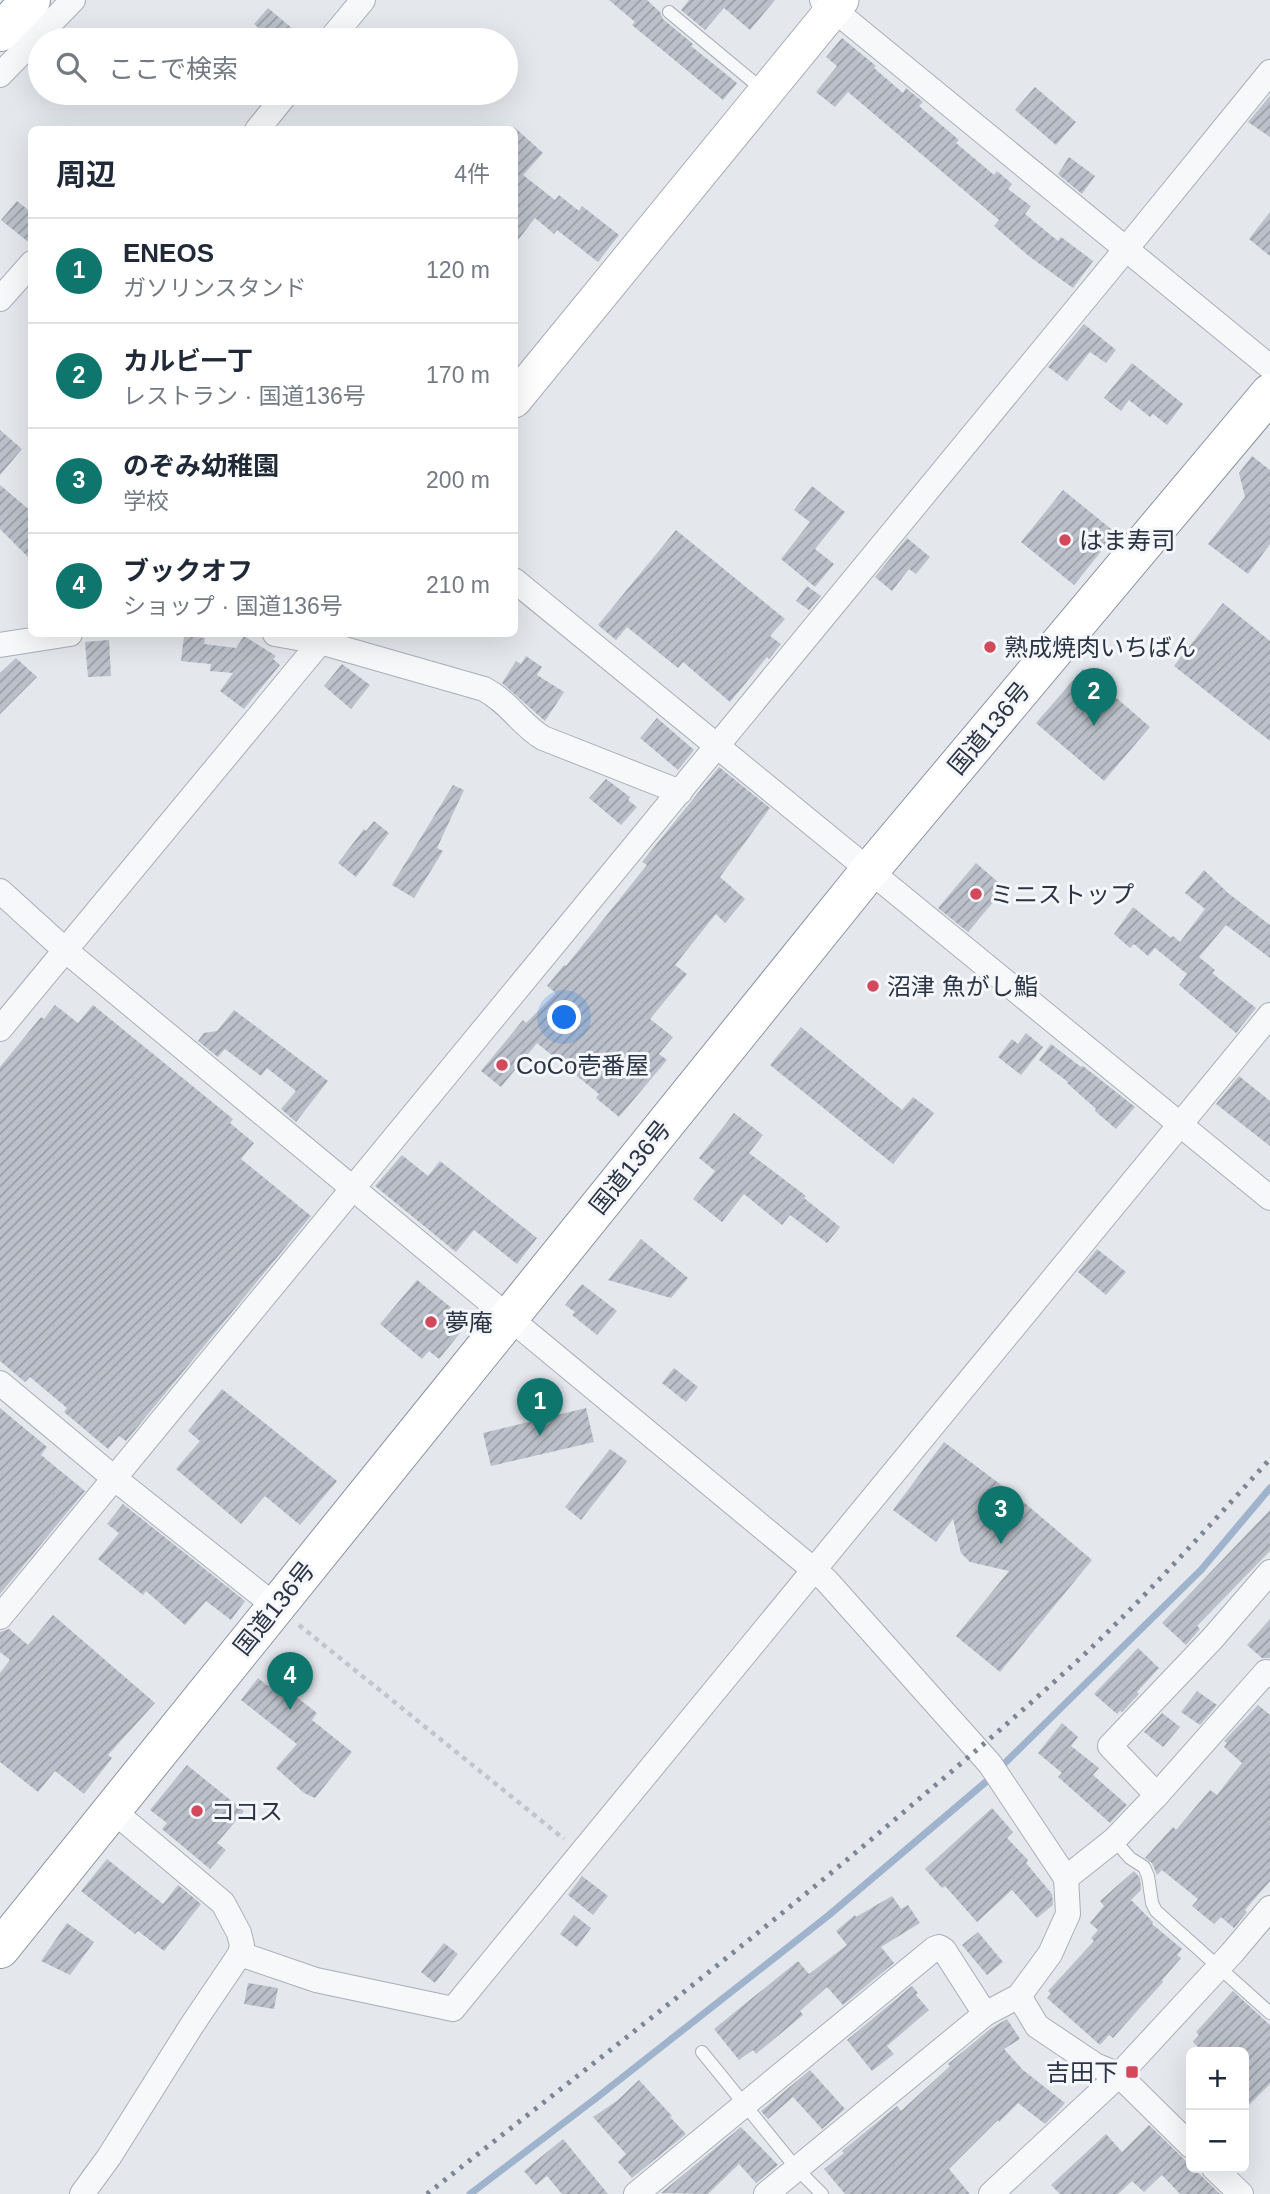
<!DOCTYPE html>
<html lang="ja">
<meta charset="utf-8">
<style>
body{margin:0;font-family:Arial,"Noto Sans JP",sans-serif;background:#f2f2f3;color:#1f2937}
.controls{position:absolute;right:21px;bottom:21px;display:grid;overflow:hidden;border-radius:10px;box-shadow:0 7px 28px #0002}
.controls button{width:63px;height:63px;display:grid;place-items:center;padding:0;border:0;border-bottom:2px solid #e0e1e3;background:#fff;color:#1f2937;font:35px sans-serif}
.you{position:absolute;left:565px;top:1018px;width:24px;height:24px;margin:-18px;border:5px solid #fff;border-radius:50%;background:#1a73e8;box-shadow:0 0 0 10px #1a73e833}
.badge{display:grid;place-items:center;width:46px;height:46px;border-radius:50%;background:#0f766e;color:#fff;font-size:23px;font-weight:700}
.pin{position:absolute;translate:-50% -58px;filter:drop-shadow(0 2px 4px #0008)}
.pin::after{content:'';position:absolute;top:37px;width:24px;height:21px;background:inherit;clip-path:polygon(0 0,100% 0,50% 100%)}
.list{margin:0;padding:0;list-style:none}
h2{display:flex;justify-content:space-between;align-items:center;height:91px;margin:0;padding:0 28px;font-size:30px}
h2 small{font-size:23px;font-weight:400;color:#747a83}
.list li{display:grid;grid-template-columns:46px 1fr auto;gap:21px;align-items:center;box-sizing:border-box;height:105px;padding:0 28px;border-top:2px solid #e0e1e3}
.list b{display:block;font-size:26px;white-space:nowrap}
.list p{margin:0;font-size:23px;white-space:nowrap;color:#747a83}
.list em{font-size:23px;font-style:normal;color:#747a83}
.icon{flex:none;width:38px;height:38px;fill:none;stroke:currentColor;stroke-width:2;stroke-linecap:round;stroke-linejoin:round}
.map{position:relative;flex:none;width:1270px;height:2194px;overflow:hidden}
.search{position:absolute;background:#fff;box-shadow:0 7px 28px #0002;left:28px;top:28px;width:490px;height:77px;display:flex;align-items:center;gap:18px;box-sizing:border-box;padding:0 24px;border-radius:38px;color:#747a83;font-size:26px}
.panel{position:absolute;background:#fff;box-shadow:0 7px 28px #0002;left:28px;top:126px;width:490px;height:511px;border-radius:10px}
.map>svg:first-child{display:block}
.lines{fill:none;stroke-linecap:round;stroke-linejoin:round}
.stream{stroke:#9fb4cc;stroke-width:7}
.building{fill:url(#building-hatch)}
.lane-casing{stroke:#a9aeb7;stroke-width:14}
.street-casing{stroke:#a9aeb7;stroke-width:26}
.secondary-casing{stroke:#a9aeb7;stroke-width:37}
.highway-casing{stroke:#8b94a3;stroke-width:40}
.path{stroke:#c2c5cb;stroke-width:4.5;stroke-dasharray:5 5;stroke-linecap:butt}
.lane{stroke:#f7f8fa;stroke-width:12}
.street{stroke:#f7f8fa;stroke-width:24}
.secondary{stroke:#fff;stroke-width:35}
.highway{stroke:#fff;stroke-width:38}
.rail{stroke:#7d8696;stroke-width:5;stroke-dasharray:3.5 7;stroke-linecap:butt}
.poi-dot{fill:#d1495b;stroke:#f4f6f9;stroke-width:2.5}
.labels{text-anchor:middle;dominant-baseline:central;stroke-width:6;stroke-linejoin:round;paint-order:stroke}
.poi-label{font-size:24px;fill:#2b3445;stroke:#f4f6f9;text-anchor:start}
.street-label{font-size:24px;fill:#2b3445;stroke:#f4f6f9}
</style>
<div class="map">
<svg width="1270" height="2194" viewBox="0 0 1270 2194">
<defs>
<pattern id="building-hatch" width="6" height="6" patternUnits="userSpaceOnUse" patternTransform="scale(1.75)"><rect width="6" height="6" fill="#bbc0ca"/><path d="M-1 1l2-2M0 6l6-6M5 7l2-2" fill="none" stroke="#989da6"/></pattern>
</defs>
<rect width="100%" height="100%" fill="#e4e7ec"/>
<g class="lines">
<g class="stream">
<polyline points="1005,1763 1201,1570 1270,1488"/>
<polyline points="470,2194 595,2099 829,1915 987,1781"/>
</g>
</g>
<g class="building">
<polygon points="609,0 647,0 660,12 663,19 693,44 691,46 737,83 723,100 632,25 635,22"/>
<polygon points="689,0 775,0 750,30 724,8 705,30 681,10"/>
<polygon points="268,8 306,40 254,40 262,31 254,24"/>
<polygon points="842,38 876,66 874,68 903,93 906,88 923,102 919,106 959,140 956,143 994,175 997,171 1012,184 1008,189 1031,206 1025,214 1058,241 1061,237 1093,261 1073,288 1030,257 994,226 999,220 848,92 835,107 816,92 837,66 826,57"/>
<polygon points="1035,87 1076,122 1056,145 1015,110"/>
<polygon points="1270,96 1270,137 1248,122"/>
<polygon points="514,127 543,153 523,175 555,200 559,195 579,211 582,206 619,235 598,262 557,230 554,234 535,218 514,245"/>
<polygon points="1069,157 1095,176 1082,194 1058,174"/>
<polygon points="17,201 32,213 32,245 1,220"/>
<polygon points="1270,212 1270,256 1249,239"/>
<polygon points="1084,324 1116,350 1106,363 1090,352 1067,381 1048,367"/>
<polygon points="1132,363 1183,404 1167,425 1153,414 1150,417 1129,400 1121,411 1104,398"/>
<polygon points="0,430 22,449 0,475"/>
<polygon points="1252,456 1270,470 1270,544 1248,574 1208,544 1245,497 1239,473"/>
<polygon points="0,485 32,512 32,561 0,529"/>
<polygon points="812,486 845,512 815,549 834,564 815,587 781,559 810,522 794,510"/>
<polygon points="1063,490 1116,533 1074,585 1021,542"/>
<polygon points="676,530 785,619 770,636 781,644 769,659 767,657 730,702 683,662 678,668 627,627 616,640 598,625"/>
<polygon points="907,538 930,557 916,574 909,569 892,591 875,577"/>
<polygon points="807,586 821,596 809,610 796,601"/>
<polygon points="1223,603 1270,641 1270,741 1174,666"/>
<polygon points="184,636 205,638 204,644 236,648 244,636 276,656 273,659 280,665 244,709 220,691 233,673 210,671 211,664 181,661"/>
<polygon points="109,640 111,676 88,677 85,642"/>
<polygon points="526,656 542,667 537,675 564,692 545,721 502,683 516,661 521,664"/>
<polygon points="16,658 37,677 0,714 0,673"/>
<polygon points="342,664 370,685 351,709 324,686"/>
<polygon points="1083,669 1150,727 1104,781 1036,723"/>
<polygon points="657,718 694,750 678,770 640,738"/>
<polygon points="719,767 770,808 720,877 745,899 725,923 716,914 711,920 675,965 687,974 650,1019 673,1037 659,1054 667,1060 619,1117 596,1098 599,1094 537,1043 501,1087 481,1071 523,1020 526,1023 556,993 547,986 564,965 566,966 647,865 642,862"/>
<polygon points="606,779 630,797 628,800 637,807 621,825 589,798"/>
<polygon points="453,785 464,790 437,848 443,851 414,898 392,885"/>
<polygon points="374,821 389,833 356,877 338,863 364,829 366,831"/>
<polygon points="976,863 1005,888 968,932 938,908"/>
<polygon points="1204,870 1228,893 1270,925 1270,958 1226,925 1199,957 1215,970 1212,973 1256,1008 1236,1033 1179,985 1187,974 1155,948 1148,956 1134,944 1130,948 1114,934 1133,907 1171,938 1173,936 1180,942 1205,909 1185,893"/>
<polygon points="55,1005 78,1023 93,1005 233,1119 230,1123 254,1143 241,1159 311,1216 126,1441 119,1436 108,1449 64,1412 67,1408 30,1377 25,1382 0,1361 0,1067 41,1017 44,1019"/>
<polygon points="234,1010 328,1081 296,1122 281,1109 296,1091 267,1068 261,1076 225,1049 218,1057 198,1041 204,1033 217,1031"/>
<polygon points="801,1027 902,1110 913,1097 934,1113 893,1164 770,1065"/>
<polygon points="1026,1033 1043,1047 1021,1075 998,1057 1012,1039 1018,1044"/>
<polygon points="1051,1044 1081,1067 1083,1066 1135,1107 1116,1129 1095,1111 1096,1109 1067,1083 1068,1082 1039,1060"/>
<polygon points="1239,1076 1270,1101 1270,1146 1216,1104"/>
<polygon points="734,1113 763,1135 749,1153 806,1196 804,1198 840,1227 827,1243 790,1215 782,1225 744,1194 722,1222 693,1199 715,1171 699,1158"/>
<polygon points="402,1155 428,1176 440,1161 537,1238 517,1264 474,1230 456,1252 375,1186"/>
<polygon points="641,1239 688,1278 671,1298 608,1280"/>
<polygon points="1097,1249 1126,1272 1106,1295 1078,1272"/>
<polygon points="417,1280 469,1322 439,1359 429,1351 422,1359 380,1324"/>
<polygon points="582,1284 617,1311 597,1335 572,1315 575,1312 565,1305"/>
<polygon points="674,1368 698,1387 686,1402 662,1383"/>
<polygon points="222,1389 337,1481 300,1525 265,1496 241,1524 176,1469 200,1441 188,1431"/>
<polygon points="0,1408 47,1447 41,1455 85,1491 0,1594"/>
<polygon points="586,1408 594,1442 491,1466 483,1433"/>
<polygon points="944,1442 1020,1499 1092,1560 1000,1672 956,1636 1009,1571 970,1562 961,1553 953,1519 936,1542 893,1510"/>
<polygon points="610,1449 627,1461 581,1520 565,1507"/>
<polygon points="123,1504 245,1601 231,1620 206,1601 185,1625 146,1591 143,1595 98,1559 119,1533 107,1524"/>
<polygon points="1270,1510 1270,1551 1197,1626 1200,1629 1186,1645 1162,1623"/>
<polygon points="53,1615 155,1703 108,1755 112,1758 84,1794 55,1771 38,1792 0,1762 0,1673 10,1660 0,1652 0,1632 9,1629 28,1645"/>
<polygon points="1270,1619 1270,1658 1262,1658 1247,1645"/>
<polygon points="1138,1648 1159,1668 1137,1692 1139,1694 1122,1712 1120,1711 1117,1714 1094,1694"/>
<polygon points="258,1678 268,1686 273,1679 317,1713 312,1720 352,1752 315,1798 304,1793 276,1768 297,1744 241,1700"/>
<polygon points="1197,1691 1217,1705 1200,1725 1181,1712"/>
<polygon points="1258,1705 1270,1715 1270,1881 1245,1910 1247,1912 1234,1928 1221,1917 1214,1924 1192,1906 1198,1899 1162,1870 1157,1875 1152,1863 1145,1858 1173,1827 1176,1830 1210,1790 1217,1795 1242,1763 1224,1747 1227,1743 1224,1741"/>
<polygon points="1162,1713 1180,1727 1163,1747 1144,1732"/>
<polygon points="1062,1723 1078,1737 1071,1746 1099,1768 1093,1775 1127,1805 1110,1823 1058,1777 1062,1773 1038,1753"/>
<polygon points="187,1765 244,1811 217,1843 226,1850 210,1869 162,1829 167,1823 150,1810"/>
<polygon points="992,1808 1013,1832 1007,1838 1028,1860 1026,1863 1052,1894 1053,1905 1037,1918 1012,1890 977,1922 945,1886 942,1888 925,1869"/>
<polygon points="107,1859 163,1904 178,1885 201,1904 164,1951 138,1931 135,1934 81,1891"/>
<polygon points="1134,1871 1140,1878 1141,1890 1131,1900 1153,1922 1152,1924 1182,1949 1177,1955 1181,1958 1162,1980 1163,1982 1113,2038 1109,2035 1100,2045 1047,1998 1051,1994 1048,1991 1094,1941 1091,1938 1098,1930 1090,1923 1104,1906 1100,1901"/>
<polygon points="582,1876 608,1896 593,1915 568,1895"/>
<polygon points="892,1896 901,1909 908,1905 920,1923 881,1947 894,1963 843,2005 827,1987 800,2011 803,2015 756,2054 753,2050 739,2060 714,2029 798,1961 809,1974 847,1945 836,1931 855,1915 856,1917"/>
<polygon points="574,1915 591,1928 577,1947 560,1934"/>
<polygon points="67,1923 94,1942 70,1975 41,1961"/>
<polygon points="978,1932 1003,1962 987,1975 962,1945"/>
<polygon points="444,1943 458,1954 435,1983 421,1972"/>
<polygon points="248,1983 278,1988 274,2009 244,2004"/>
<polygon points="912,1986 918,1993 916,1995 929,2010 887,2046 894,2054 872,2071 847,2040"/>
<polygon points="1233,1991 1270,2025 1270,2084 1244,2110 1244,2052 1203,2052 1193,2042 1199,2035 1196,2032"/>
<polygon points="1007,2019 1020,2039 1004,2049 1023,2070 1065,2103 1058,2111 1045,2124 1018,2103 999,2122 998,2120 949,2169 970,2194 845,2194 824,2169 844,2153 842,2151 897,2106 901,2111 950,2066 948,2064 990,2029"/>
<polygon points="810,2070 845,2109 822,2129 793,2097 768,2119 761,2111"/>
<polygon points="639,2080 672,2116 670,2117 686,2134 632,2178 618,2162 626,2154 593,2117 617,2101"/>
<polygon points="1149,2125 1220,2194 1180,2194 1162,2175 1144,2192 1132,2181 1118,2194 1060,2194 1051,2185 1106,2134 1122,2152"/>
<polygon points="741,2127 778,2165 756,2183 739,2164 708,2194 661,2193"/>
<polygon points="563,2139 608,2194 562,2194 547,2176 536,2185 524,2171"/>
</g>
<g class="lines">
<g class="lane-casing">
<g id="lane">
<polyline points="669,12 763,90"/>
<polyline points="1114,1840 1130,1858 1144,1867 1148,1876 1152,1903 1156,1911 1270,2013"/>
<polyline points="702,2052 797,2169 822,2194"/>
</g>
</g>
<g class="street-casing">
<g id="street">
<polyline points="822,0 1270,367"/>
<polyline points="330,40 363,0"/>
<polyline points="0,75 73,0"/>
<polyline points="257,130 287,93"/>
<polyline points="0,299 32,263"/>
<polyline points="514,580 1270,1198"/>
<path d="M275,634L320,642L484,689C509,702 521,725 543,738L680,792"/>
<polyline points="0,645 70,634"/>
<polyline points="0,891 65,950 826,1580 990,1764 1066,1878 1068,1914 1050,1954 1019,1996 1037,2026 1095,2065 1119,2075 1191,2146"/>
<polyline points="0,1029 327,634"/>
<polyline points="0,1383 114,1478 275,1606"/>
<polyline points="0,1617 1126,249 1270,72"/>
<polyline points="1157,1795 1110,1746 1212,1639 1270,1572"/>
<polyline points="111,1809 223,1903 239,1933 242,1945 240,1954"/>
<polyline points="1066,1878 1114,1840 1157,1795 1266,1672 1270,1675"/>
<polyline points="1214,2168 1241,2194"/>
<polyline points="82,2194 109,2157 192,2025 240,1954 316,1980 453,2009 1270,1015"/>
<polyline points="636,2194 934,1949 939,1947 944,1950 985,2014"/>
<polyline points="766,2194 985,2014 1019,1996"/>
<polyline points="991,2194 1119,2075 1232,1953 1270,1908"/>
</g>
</g>
<g class="secondary-casing">
<polyline id="secondary" points="514,400 841,0"/>
</g>
<g class="highway-casing">
<g id="highway">
<polyline points="0,32 31,0"/>
<polyline points="0,1949 870,870 1270,393"/>
</g>
</g>
<polyline class="path" points="299,1625 564,1839"/>
<use href="#lane" class="lane"/>
<use href="#street" class="street"/>
<use href="#secondary" class="secondary"/>
<use href="#highway" class="highway"/>
<path class="rail" d="M427,2194C592,2064 759,1936 919,1799C976,1751 1033,1702 1088,1651C1152,1590 1211,1524 1270,1459"/>
</g>
<g class="poi-dot">
<circle cx="1065" cy="540" r="7"/>
<circle cx="990" cy="647" r="7"/>
<circle cx="976" cy="894" r="7"/>
<circle cx="873" cy="986" r="7"/>
<circle cx="502" cy="1065" r="7"/>
<circle cx="431" cy="1322" r="7"/>
<circle cx="197" cy="1811" r="7"/>
<rect x="1125" y="2065" width="14" height="14" rx="3.5"/>
</g>
<g class="labels">
<g class="poi-label">
<text x="1079" y="540">はま寿司</text>
<text x="1004" y="647">熟成焼肉いちばん</text>
<text x="990" y="894">ミニストップ</text>
<text x="887" y="986">沼津 魚がし鮨</text>
<text x="516" y="1065">CoCo壱番屋</text>
<text x="445" y="1322">夢庵</text>
<text x="211" y="1811">ココス</text>
<text x="1118" y="2072" text-anchor="end">吉田下</text>
</g>
<g class="street-label">
<text transform="translate(989 728) rotate(-50)">国道136号</text>
<text transform="translate(630 1167) rotate(-51)">国道136号</text>
<text transform="translate(274 1608) rotate(-51)">国道136号</text>
</g>
</g>
</svg>
<div class="controls">
<button>+</button>
<button>−</button>
</div>
<div class="you"></div>
<div class="pin badge" style="left:540px;top:1436px">1</div>
<div class="pin badge" style="left:1094px;top:726px">2</div>
<div class="pin badge" style="left:1001px;top:1544px">3</div>
<div class="pin badge" style="left:290px;top:1710px">4</div>
<div class="search"><svg class="icon" aria-label="search" viewBox="0 0 24 24"><circle cx="10" cy="10" r="6"/><path d="M15 15l6 6"/></svg>ここで検索</div>
<section class="panel">
<h2>周辺<small>4件</small></h2>
<ul class="list">
<li><span class="badge">1</span><div><b>ENEOS</b><p>ガソリンスタンド</p></div><em>120 m</em></li>
<li><span class="badge">2</span><div><b>カルビ一丁</b><p>レストラン · 国道136号</p></div><em>170 m</em></li>
<li><span class="badge">3</span><div><b>のぞみ幼稚園</b><p>学校</p></div><em>200 m</em></li>
<li><span class="badge">4</span><div><b>ブックオフ</b><p>ショップ · 国道136号</p></div><em>210 m</em></li>
</ul>
</section>
</div>
